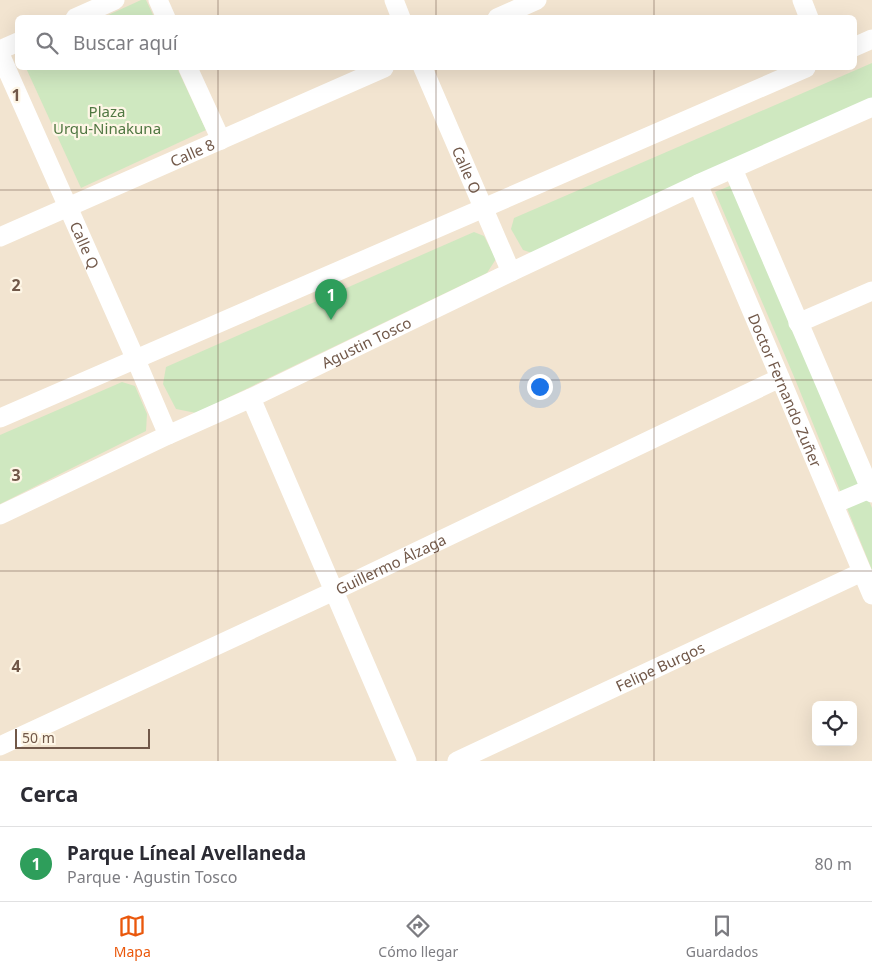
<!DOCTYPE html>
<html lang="es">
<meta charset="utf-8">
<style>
body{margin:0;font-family:"Noto Sans",sans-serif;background:#f2f2f3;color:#2b2b33}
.controls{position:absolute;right:15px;bottom:15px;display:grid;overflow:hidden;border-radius:8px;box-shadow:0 5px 20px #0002}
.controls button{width:45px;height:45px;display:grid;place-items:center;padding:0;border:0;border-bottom:1px solid #e1e1e2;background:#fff;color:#2b2b33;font:25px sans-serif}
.scale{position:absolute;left:15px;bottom:12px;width:135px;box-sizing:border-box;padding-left:5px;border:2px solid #715849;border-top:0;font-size:14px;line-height:18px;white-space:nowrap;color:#715849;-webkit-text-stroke:4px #fef6e6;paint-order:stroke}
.you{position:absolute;left:539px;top:386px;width:18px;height:18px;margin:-12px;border:4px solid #fff;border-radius:50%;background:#1a73e8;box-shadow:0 0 0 8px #1a73e833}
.badge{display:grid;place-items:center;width:32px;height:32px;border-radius:50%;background:#ea580c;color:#fff;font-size:16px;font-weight:700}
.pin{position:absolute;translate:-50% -41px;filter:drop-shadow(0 1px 2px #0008)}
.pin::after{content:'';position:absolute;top:26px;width:18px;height:15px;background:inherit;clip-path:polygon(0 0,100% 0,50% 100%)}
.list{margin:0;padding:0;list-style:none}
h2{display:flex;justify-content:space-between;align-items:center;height:65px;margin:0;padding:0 20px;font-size:21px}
h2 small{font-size:16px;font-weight:400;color:#7c7c81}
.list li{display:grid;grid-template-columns:32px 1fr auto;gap:15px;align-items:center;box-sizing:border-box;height:75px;padding:0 20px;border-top:1px solid #e1e1e2}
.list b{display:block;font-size:19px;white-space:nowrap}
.list p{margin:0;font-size:16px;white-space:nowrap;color:#7c7c81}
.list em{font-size:16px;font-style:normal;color:#7c7c81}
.icon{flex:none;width:28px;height:28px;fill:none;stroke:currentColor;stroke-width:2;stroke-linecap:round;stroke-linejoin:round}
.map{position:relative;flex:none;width:872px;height:761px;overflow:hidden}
.search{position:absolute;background:#fff;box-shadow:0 5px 20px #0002;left:15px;right:15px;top:15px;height:55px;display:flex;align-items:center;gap:12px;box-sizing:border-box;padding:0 18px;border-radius:8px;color:#7c7c81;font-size:19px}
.sheet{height:140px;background:#fff}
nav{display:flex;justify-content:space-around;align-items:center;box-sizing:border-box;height:70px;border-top:1px solid #e1e1e2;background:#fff;font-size:14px;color:#7c7c81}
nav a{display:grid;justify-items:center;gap:2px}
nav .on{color:#ea580c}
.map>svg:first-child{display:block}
.residential{fill:#f2e4d0;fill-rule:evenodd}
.green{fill:#cfe8c0}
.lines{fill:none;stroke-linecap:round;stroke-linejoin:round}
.minor{stroke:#fff;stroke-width:19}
.grid{fill:none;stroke:#715849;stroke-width:1;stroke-opacity:0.55}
.labels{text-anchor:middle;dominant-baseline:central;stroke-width:4.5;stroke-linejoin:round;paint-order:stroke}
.park-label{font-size:15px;fill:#507742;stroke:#fef6e6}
.street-label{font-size:15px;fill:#715849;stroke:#fef6e6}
.grid-label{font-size:16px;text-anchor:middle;font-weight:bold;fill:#715849;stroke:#fef6e6;stroke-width:4.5;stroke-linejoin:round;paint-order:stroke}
</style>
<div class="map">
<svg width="872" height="761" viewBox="0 0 872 761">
<rect width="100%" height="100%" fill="#fbf2e1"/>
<path class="residential" d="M0,0H872V761H0ZM18,18H854V68H18ZM816,705H853V742H816Z"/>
<g class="green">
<polygon points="141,0 146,0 154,17 104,17"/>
<polygon points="872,63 872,98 535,254 523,250 511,229 514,218"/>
<polygon points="26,68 177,68 206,130 81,188"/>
<polygon points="732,185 872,508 872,570 795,379 715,192"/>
<polygon points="474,232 484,236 496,259 487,273 196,413 176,409 163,384 166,367"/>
<polygon points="122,382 135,386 147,414 146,431 0,504 0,435"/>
</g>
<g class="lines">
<g class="minor">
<polyline points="158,0 166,18"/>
<polyline points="394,0 401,18"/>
<polyline points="802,0 809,18"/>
<polyline points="75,18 115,0"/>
<polyline points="497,18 537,0"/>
<polyline points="854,47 872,39"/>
<polyline points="0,50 18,42"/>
<path id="s1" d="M0,54L136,360L168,435"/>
<polyline points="188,68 221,140"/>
<path id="s2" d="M423,68L511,272"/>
<polyline points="733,169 872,493"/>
<path id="s3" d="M698,184L872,595"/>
<path id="s4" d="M0,237L384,68"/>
<polyline points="798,323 872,291"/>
<polyline points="251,398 407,761"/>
<polyline points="0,418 806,68"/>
<polyline points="834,504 872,488"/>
<path id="s5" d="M0,515L168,435L251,398L511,272L698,184L872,107"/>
<path id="s6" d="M0,746L334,591L780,378"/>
<path id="s7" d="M457,761L862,572"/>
</g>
</g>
<path class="grid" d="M218,0V18M436,0V18M654,0V18M218,68V761M436,68V761M654,68V761M0,190H872M0,380H872M0,571H872"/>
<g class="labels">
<g class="park-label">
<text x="107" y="111">Plaza<tspan x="107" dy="17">Urqu-Ninakuna</tspan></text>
</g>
<g class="street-label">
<text stroke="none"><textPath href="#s4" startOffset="210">Calle 8</textPath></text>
<text stroke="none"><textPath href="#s2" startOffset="111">Calle O</textPath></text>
<text stroke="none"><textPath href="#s1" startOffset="209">Calle Q</textPath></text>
<text stroke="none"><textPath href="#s5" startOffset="405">Agustin Tosco</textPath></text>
<text stroke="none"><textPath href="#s3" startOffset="224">Doctor Fernando Zuñer</textPath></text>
<text stroke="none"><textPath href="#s6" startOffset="431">Guillermo Álzaga</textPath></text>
<text stroke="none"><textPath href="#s7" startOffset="224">Felipe Burgos</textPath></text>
</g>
</g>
<g class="grid-label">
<text x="16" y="101">1</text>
<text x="16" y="291">2</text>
<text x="16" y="481">3</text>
<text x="16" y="672">4</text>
</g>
</svg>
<div class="controls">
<button><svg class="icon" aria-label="locate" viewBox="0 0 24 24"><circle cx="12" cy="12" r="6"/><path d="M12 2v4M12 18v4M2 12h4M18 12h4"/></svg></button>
</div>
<div class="scale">50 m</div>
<div class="you"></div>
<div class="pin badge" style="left:331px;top:320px;background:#2e9e5b">1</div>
<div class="search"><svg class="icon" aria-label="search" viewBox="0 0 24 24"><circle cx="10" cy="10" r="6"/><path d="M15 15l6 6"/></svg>Buscar aquí</div>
</div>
<section class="sheet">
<h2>Cerca<small></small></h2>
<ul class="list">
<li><span class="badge" style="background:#2e9e5b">1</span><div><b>Parque Líneal Avellaneda</b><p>Parque · Agustin Tosco</p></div><em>80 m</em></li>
</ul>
</section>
<nav>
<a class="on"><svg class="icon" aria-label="map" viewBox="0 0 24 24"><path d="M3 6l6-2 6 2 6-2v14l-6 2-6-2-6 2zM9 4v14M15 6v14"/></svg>Mapa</a>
<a><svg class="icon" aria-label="directions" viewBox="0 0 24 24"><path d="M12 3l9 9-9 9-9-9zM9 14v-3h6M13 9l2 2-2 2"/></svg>Cómo llegar</a>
<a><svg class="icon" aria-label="saved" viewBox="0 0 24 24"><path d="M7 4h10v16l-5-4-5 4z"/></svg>Guardados</a>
</nav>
